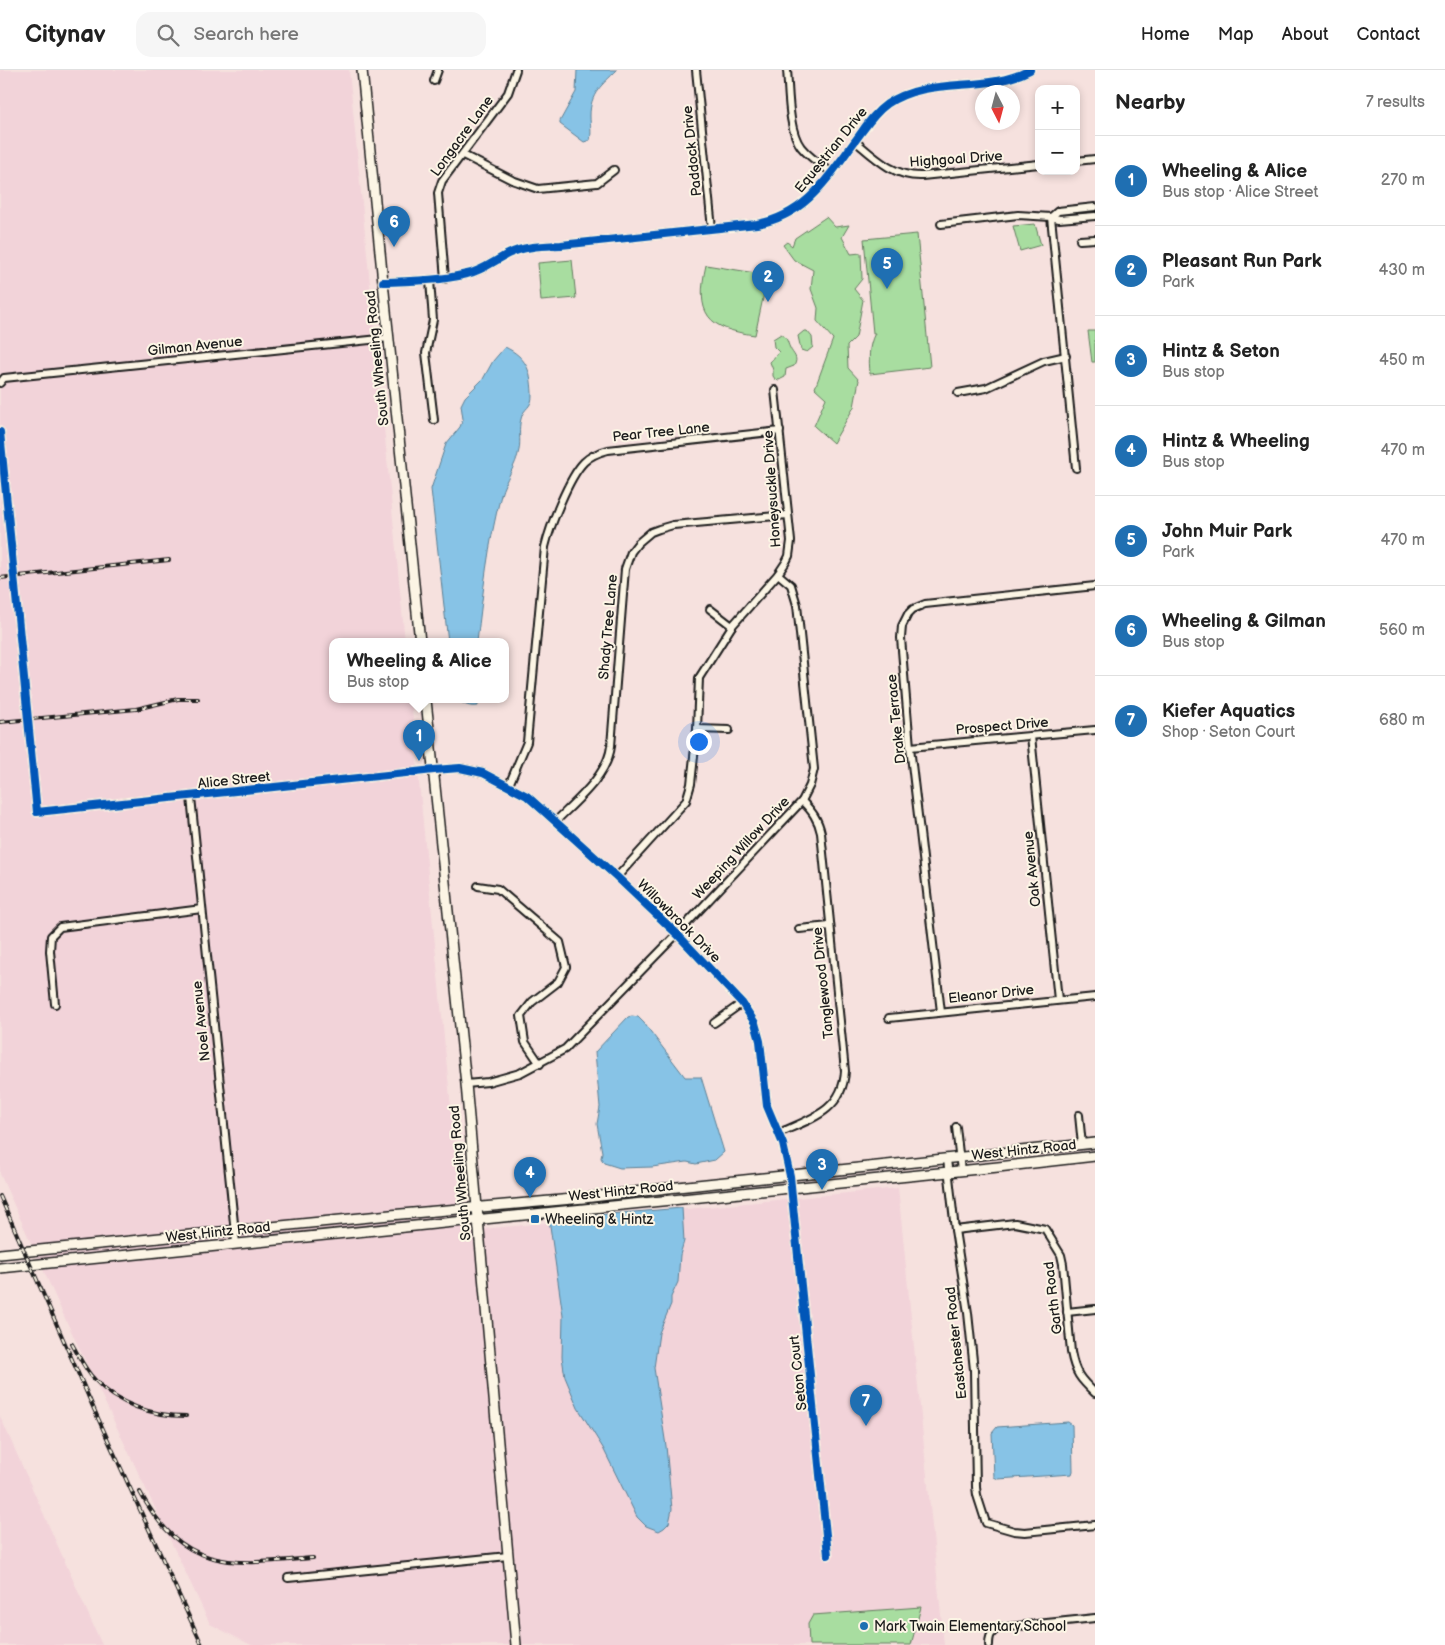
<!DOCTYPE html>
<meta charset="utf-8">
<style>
body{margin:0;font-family:"Balsamiq Sans",sans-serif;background:#f6f6f6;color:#222}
.controls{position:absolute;right:15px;top:15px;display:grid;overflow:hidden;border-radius:10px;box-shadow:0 2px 8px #0003}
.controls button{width:45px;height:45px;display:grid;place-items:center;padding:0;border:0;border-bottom:1px solid #e0e0e0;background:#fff;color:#222;font:25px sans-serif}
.compass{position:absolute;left:975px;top:15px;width:45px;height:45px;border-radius:50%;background:#fff;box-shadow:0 2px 8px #0003;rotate:174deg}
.you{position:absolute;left:698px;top:671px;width:18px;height:18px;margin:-12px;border:4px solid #fff;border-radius:50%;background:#1a73e8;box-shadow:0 0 0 8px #1a73e833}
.badge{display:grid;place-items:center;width:32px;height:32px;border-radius:50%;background:#1f6fb2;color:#fff;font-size:16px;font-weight:700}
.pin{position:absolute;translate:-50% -41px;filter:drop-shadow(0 1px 2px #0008)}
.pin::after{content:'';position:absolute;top:26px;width:18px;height:15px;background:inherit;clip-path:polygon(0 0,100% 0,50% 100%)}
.popup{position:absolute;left:329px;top:568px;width:180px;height:65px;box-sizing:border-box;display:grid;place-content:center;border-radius:10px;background:#fff;filter:drop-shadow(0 1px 4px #0005);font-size:16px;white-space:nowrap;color:#767676}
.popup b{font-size:19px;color:#222}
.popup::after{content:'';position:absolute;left:50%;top:100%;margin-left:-10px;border:10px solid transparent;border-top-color:#fff}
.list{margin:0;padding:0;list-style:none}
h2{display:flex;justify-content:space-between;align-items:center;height:65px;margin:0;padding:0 20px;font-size:21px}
h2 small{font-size:16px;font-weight:400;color:#767676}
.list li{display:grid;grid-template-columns:32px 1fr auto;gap:15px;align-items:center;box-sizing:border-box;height:90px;padding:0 20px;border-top:1px solid #e0e0e0}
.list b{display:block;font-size:19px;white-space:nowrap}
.list p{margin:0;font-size:16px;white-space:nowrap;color:#767676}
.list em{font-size:16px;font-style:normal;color:#767676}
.icon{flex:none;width:28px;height:28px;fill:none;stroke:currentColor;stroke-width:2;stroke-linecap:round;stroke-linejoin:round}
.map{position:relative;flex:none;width:1095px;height:1575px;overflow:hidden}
header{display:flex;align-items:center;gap:30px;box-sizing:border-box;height:70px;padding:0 25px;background:#fff;border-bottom:1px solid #e0e0e0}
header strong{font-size:24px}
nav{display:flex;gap:28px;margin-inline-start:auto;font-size:18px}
.search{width:350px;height:45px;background:#f6f6f6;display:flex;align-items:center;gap:12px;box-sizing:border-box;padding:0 18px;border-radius:15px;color:#767676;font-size:19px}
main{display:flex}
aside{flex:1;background:#fff}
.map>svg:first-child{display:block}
.built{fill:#f2d3d9}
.green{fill:#a8dda0;stroke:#627c5e}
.water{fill:#87c3e6;stroke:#5c8095}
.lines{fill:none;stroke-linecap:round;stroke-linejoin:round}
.street-casing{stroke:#1c1c1c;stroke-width:10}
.secondary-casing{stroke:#1c1c1c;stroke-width:12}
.street{stroke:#fcf5e5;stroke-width:6}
.secondary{stroke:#fcf5e5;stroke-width:9}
.rail-casing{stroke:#1c1c1c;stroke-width:4}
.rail{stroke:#fcf5e5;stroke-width:2;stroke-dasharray:5.5;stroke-linecap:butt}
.cycleway-casing{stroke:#fcf5e5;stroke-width:11}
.cycleway{stroke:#0057b8;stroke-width:8}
.poi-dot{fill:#1f6fb2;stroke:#fcf5e5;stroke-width:2}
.labels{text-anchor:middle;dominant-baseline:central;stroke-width:4;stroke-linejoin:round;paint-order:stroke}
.street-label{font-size:14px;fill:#1c1c1c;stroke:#fcf5e5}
.poi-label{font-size:14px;fill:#1c1c1c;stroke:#fcf5e5;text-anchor:start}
</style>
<header>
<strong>Citynav</strong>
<div class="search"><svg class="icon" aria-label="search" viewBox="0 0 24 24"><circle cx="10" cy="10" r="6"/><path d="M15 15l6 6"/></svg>Search here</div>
<nav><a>Home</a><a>Map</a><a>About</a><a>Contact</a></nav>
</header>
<main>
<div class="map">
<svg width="1095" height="1575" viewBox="0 0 1095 1575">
<rect width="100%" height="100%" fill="#f6e1de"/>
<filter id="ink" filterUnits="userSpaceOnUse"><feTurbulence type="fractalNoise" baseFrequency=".02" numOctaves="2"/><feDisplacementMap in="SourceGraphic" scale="10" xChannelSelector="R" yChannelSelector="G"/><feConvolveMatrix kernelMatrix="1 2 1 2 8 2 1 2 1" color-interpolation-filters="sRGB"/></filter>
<g filter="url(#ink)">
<g class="built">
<polygon points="0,0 349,0 405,572 333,572 333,630 411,630 463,1161 898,1118 944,1575 251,1575 210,1554 64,1246 0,1104"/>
<polygon points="0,1346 102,1575 0,1575"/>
</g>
<g class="green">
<polygon points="826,147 835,157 849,155 842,167 851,184 861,183 862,209 854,219 863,230 856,267 847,276 848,298 859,310 854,337 833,373 814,356 826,328 815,318 833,269 817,251 818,238 811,219 813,200 794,190 783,175 787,172 792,176 795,168"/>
<polygon points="1035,154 1041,175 1020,181 1013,156"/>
<path d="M917,164L930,297L870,304C869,289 868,277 875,263H873L864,169Z"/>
<polygon points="572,190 576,228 541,231 538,193"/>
<path d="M706,195L768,205L755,265C707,259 695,244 706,195Z"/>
<polygon points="804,261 807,261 812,267 813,277 807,282 801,280 798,266"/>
<polygon points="1088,261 1095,261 1095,292 1092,292"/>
<path d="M781,264C788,268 787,272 790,278C793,285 799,287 794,296L786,299L785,307L779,310L775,309L773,306V300L770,292L779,282L774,277L773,269Z"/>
<polygon points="921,1537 911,1575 809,1575 808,1554 813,1545"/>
</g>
<g class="water">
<path d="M577,0H617C602,15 590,23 590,46C590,55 592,62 590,70L584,72L560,54V51L576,22Z"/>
<path d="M505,277C526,287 531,300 532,323C533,339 523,337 521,349C518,359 521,370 519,380C516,396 505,410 501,425C488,473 483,523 477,572H448L431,419L446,374L460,357L463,349L461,335L465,327L483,309L493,291Z"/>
<path d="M458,630H478V636C469,637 465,635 458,630Z"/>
<polygon points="632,946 638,947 644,953 685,1007 701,1007 724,1082 715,1090 696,1094 687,1092 652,1097 620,1098 604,1093 601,1088 602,1082 597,1054 600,1037 595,982 628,947"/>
<polygon points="682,1138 684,1171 680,1185 678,1212 671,1227 671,1234 659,1263 654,1298 666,1376 672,1439 669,1453 664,1458 659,1461 646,1456 637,1447 603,1378 578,1338 565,1307 562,1287 563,1246 549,1149"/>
<polygon points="1068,1352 1072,1355 1073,1401 1072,1404 998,1409 994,1407 992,1363 997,1357"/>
</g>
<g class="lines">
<g class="street-casing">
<g id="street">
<polyline points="696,0 712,159"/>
<path d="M787,0C789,21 788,60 801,77C809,87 821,95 831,102"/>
<polyline points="434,11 438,0"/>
<path d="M855,71C875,88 894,107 922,106L1039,94"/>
<polyline points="463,85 512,110 538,119 597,113 614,100"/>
<polyline points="1076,91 1095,89"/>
<polyline points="1051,147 1076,398"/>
<polyline points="1051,147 1058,141 1095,137"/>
<polyline points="941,154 1018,145 1051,147 1059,149 1095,146"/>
<polyline points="1080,170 1095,169"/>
<polyline points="445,209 438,123 442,111 508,23 516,0"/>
<polyline points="430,210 433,250 426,283 434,350"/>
<path d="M383,212C411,211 439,211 467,204C482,201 494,191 508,184C525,176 542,176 561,175L757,154C806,145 827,109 855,71C865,58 873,44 887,34C930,5 985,24 1030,0"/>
<polyline points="0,313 4,308 389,268"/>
<polyline points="958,323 986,318 1044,291 1066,286"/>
<polyline points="0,362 37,742 434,700 460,698 483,703 527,726 617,807 677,864 742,933 755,953 760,971 767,1036 783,1074 790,1106 828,1485"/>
<polyline points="710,539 732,556"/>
<polyline points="697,659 729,660"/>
<polyline points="1031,666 1058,930"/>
<polyline points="910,677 1095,660"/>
<path d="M509,715L527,672L545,477C550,456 569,407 584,392C591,385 600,382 608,380L780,361"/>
<polyline points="191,727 236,1173"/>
<path d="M556,751C576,731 608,705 611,676L625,499L631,482L638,473L651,462L659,459L673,455L788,445"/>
<polyline points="617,807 686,731 691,714 697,659 699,608 732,556 778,504 786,492 789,486 791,471 775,320"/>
<polyline points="478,816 498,819 560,872 566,897 558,912 532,932 521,946 525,972 540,994"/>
<polyline points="799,859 830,856"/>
<polyline points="55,934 50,881 51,866 60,857 202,839"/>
<polyline points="941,942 910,677 901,568 902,556 908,544 913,539 925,534 1095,516"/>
<polyline points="889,948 1095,927"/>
<polyline points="714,953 742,933"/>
<polyline points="466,1014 488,1012 520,1003 565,979 677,864 802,731 810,715 814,699 797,535 791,515 778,504"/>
<polyline points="1079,1045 1082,1075"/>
<polyline points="956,1057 961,1101"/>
<path d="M779,1063C810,1049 843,1041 845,1001L821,763C818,749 812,741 802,731"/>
<polyline points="947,1089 955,1160 968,1243 974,1300 976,1417 977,1425 986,1453 1014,1461 1025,1462 1095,1455"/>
<path d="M955,1160L1015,1153L1045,1159L1061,1185L1063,1194L1071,1282C1075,1303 1080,1309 1095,1323"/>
<polyline points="1067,1242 1095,1239"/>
<polyline points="288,1508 508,1486"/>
<path d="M989,1575C989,1566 991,1562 999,1558L1095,1548"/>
</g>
</g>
<g class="secondary-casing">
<g id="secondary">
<polyline points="362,0 383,212 420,572"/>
<polyline points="426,630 466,1014 516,1575"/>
<polyline points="0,1184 390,1145 584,1128 668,1118 1095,1073"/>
<polyline points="0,1198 998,1097 1095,1086"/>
</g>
</g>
<use href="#street" class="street"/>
<use href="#secondary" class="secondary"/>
<g class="rail-casing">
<g id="rail">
<polyline points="0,508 169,490"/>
<polyline points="0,652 136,639 178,629 198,629"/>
<polyline points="0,1126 97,1346 202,1575"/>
<path d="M72,1274C79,1286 85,1300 95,1310C118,1335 153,1346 186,1346"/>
<path d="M140,1422C184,1503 233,1495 313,1488"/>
</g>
</g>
<use href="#rail" class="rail"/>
<g class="cycleway-casing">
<g id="cycleway">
<path d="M383,212C411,211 439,211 467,204C482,201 494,191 508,184C525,176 542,176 561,175L757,154C806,145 827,109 855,71C865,58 873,44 887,34C930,5 985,24 1030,0"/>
<polyline points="0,362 37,742 434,700 460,698 483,703 527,726 617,807 677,864 742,933 755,953 760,971 767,1036 783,1074 790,1106 828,1485"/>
</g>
</g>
<use href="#cycleway" class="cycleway"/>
</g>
</g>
<g class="poi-dot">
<rect x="530" y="1144" width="10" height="10" rx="2.5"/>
<circle cx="864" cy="1556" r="5"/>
</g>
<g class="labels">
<g class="street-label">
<text transform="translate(462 66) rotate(-54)">Longacre Lane</text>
<text transform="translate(831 80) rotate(-51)">Equestrian Drive</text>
<text transform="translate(692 81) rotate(-96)">Paddock Drive</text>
<text transform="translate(956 89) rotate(-4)">Highgoal Drive</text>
<text transform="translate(195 276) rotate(-6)">Gilman Avenue</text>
<text transform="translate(377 288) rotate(-96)">South Wheeling Road</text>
<text transform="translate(661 362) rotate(-6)">Pear Tree Lane</text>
<text transform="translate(772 419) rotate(-94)">Honeysuckle Drive</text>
<text transform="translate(608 557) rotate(-85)">Shady Tree Lane</text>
<text transform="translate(896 649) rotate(-96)">Drake Terrace</text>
<text transform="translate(1002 656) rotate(-5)">Prospect Drive</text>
<text transform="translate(234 710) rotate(-6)">Alice Street</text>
<text transform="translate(741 778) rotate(-47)">Weeping Willow Drive</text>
<text transform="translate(1032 799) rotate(-96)">Oak Avenue</text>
<text transform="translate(679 851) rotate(45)">Willowbrook Drive</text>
<text transform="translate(823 913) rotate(-96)">Tanglewood Drive</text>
<text transform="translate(991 924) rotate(-6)">Eleanor Drive</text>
<text transform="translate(201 951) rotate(-96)">Noel Avenue</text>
<text transform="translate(1024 1080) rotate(-6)">West Hintz Road</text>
<text transform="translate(460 1103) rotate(-95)">South Wheeling Road</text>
<text transform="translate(621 1121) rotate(-6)">West Hintz Road</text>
<text transform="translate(218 1162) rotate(-6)">West Hintz Road</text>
<text transform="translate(1053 1228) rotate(-97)">Garth Road</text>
<text transform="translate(956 1273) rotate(-96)">Eastchester Road</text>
<text transform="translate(798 1303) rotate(-96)">Seton Court</text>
</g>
<g class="poi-label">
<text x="545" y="1149">Wheeling &amp; Hintz</text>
<text x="874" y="1556">Mark Twain Elementary School</text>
</g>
</g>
</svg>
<div class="controls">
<button>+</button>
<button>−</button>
</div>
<svg class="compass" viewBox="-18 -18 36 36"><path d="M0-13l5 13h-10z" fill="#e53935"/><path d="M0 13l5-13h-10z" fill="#767676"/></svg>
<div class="you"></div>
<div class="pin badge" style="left:419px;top:691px">1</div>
<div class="popup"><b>Wheeling &amp; Alice</b>Bus stop</div>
<div class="pin badge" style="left:768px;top:232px">2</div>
<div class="pin badge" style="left:822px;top:1120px">3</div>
<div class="pin badge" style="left:530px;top:1128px">4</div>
<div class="pin badge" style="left:887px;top:219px">5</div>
<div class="pin badge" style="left:394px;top:177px">6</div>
<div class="pin badge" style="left:866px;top:1356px">7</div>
</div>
<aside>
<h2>Nearby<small>7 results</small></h2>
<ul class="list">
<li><span class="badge">1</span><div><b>Wheeling &amp; Alice</b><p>Bus stop · Alice Street</p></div><em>270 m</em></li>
<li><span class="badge">2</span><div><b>Pleasant Run Park</b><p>Park</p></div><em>430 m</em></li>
<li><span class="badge">3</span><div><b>Hintz &amp; Seton</b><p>Bus stop</p></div><em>450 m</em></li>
<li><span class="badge">4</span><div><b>Hintz &amp; Wheeling</b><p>Bus stop</p></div><em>470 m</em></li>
<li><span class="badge">5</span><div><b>John Muir Park</b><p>Park</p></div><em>470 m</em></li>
<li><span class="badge">6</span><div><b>Wheeling &amp; Gilman</b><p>Bus stop</p></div><em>560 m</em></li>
<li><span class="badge">7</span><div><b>Kiefer Aquatics</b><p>Shop · Seton Court</p></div><em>680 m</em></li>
</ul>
</aside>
</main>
